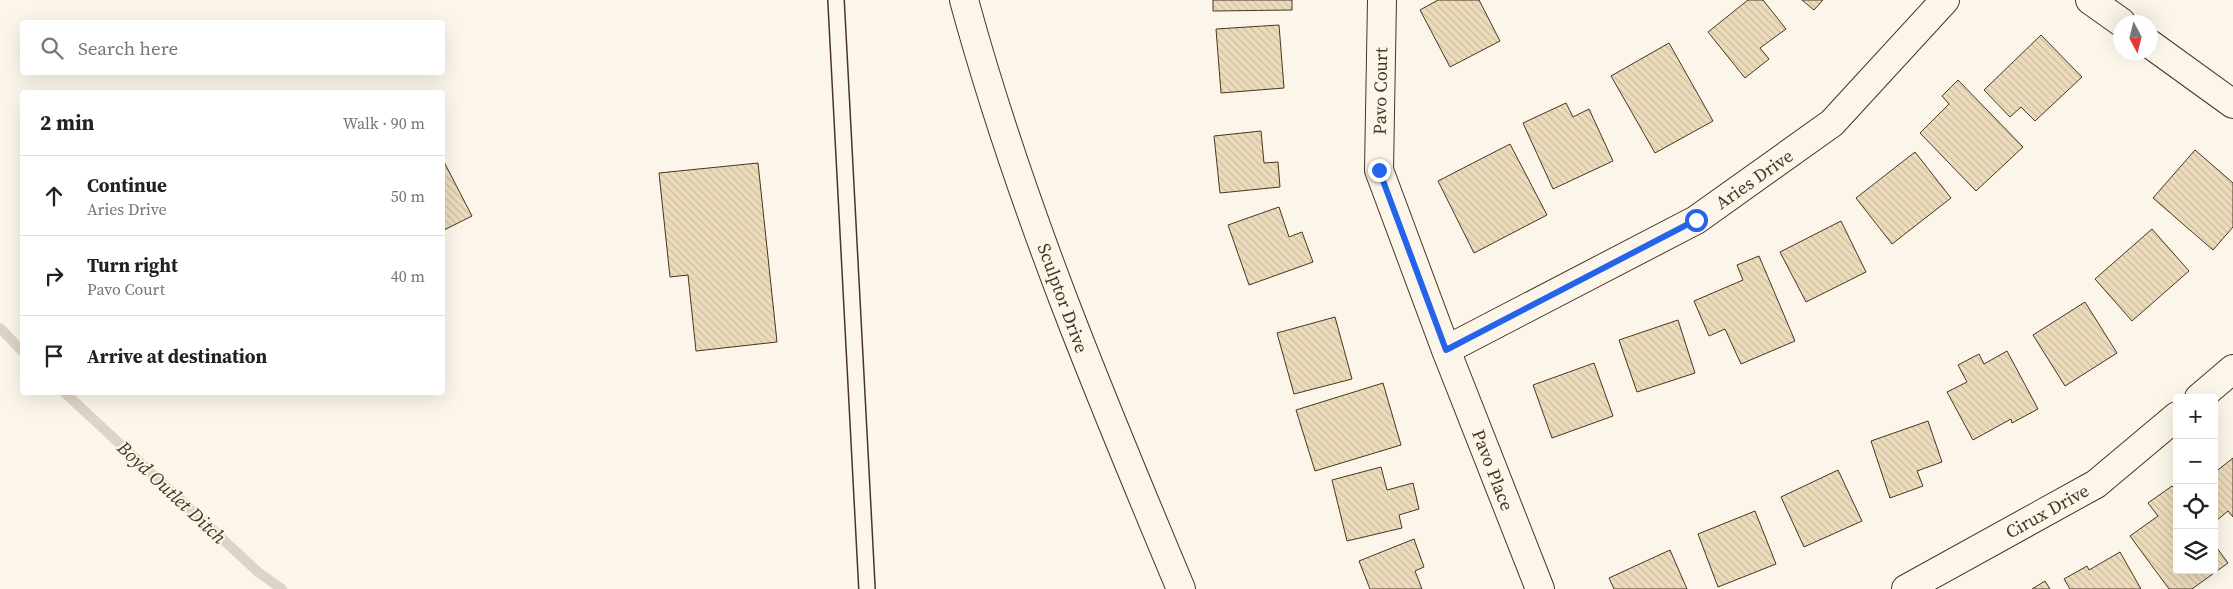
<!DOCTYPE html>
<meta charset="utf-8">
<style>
body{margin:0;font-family:"Source Serif 4",serif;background:#f2f2f2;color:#222}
.controls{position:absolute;right:15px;bottom:15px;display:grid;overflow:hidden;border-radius:5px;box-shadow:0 5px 20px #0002}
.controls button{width:45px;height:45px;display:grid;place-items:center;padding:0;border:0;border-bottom:1px solid #e0e0e0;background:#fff;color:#222;font:25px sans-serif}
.compass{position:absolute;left:2113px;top:15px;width:45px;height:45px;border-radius:50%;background:#fff;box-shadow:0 5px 20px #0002;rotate:173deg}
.stop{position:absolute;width:15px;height:15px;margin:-11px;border:4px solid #2563eb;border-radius:50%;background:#fff}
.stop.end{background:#2563eb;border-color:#fff;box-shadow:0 1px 5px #0008}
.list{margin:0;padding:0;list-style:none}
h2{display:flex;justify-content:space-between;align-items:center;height:65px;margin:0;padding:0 20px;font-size:21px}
h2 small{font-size:16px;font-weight:400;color:#767676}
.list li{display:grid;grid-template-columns:32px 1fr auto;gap:15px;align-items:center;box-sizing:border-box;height:80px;padding:0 20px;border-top:1px solid #e0e0e0}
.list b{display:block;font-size:19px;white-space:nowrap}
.list p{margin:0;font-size:16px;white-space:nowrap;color:#767676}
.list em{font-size:16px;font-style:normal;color:#767676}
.icon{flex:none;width:28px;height:28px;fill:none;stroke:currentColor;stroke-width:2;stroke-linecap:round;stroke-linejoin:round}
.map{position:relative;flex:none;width:2233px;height:589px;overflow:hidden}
.search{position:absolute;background:#fff;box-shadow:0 5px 20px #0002;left:20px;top:20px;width:425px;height:55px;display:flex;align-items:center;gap:12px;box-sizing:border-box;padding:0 18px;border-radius:5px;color:#767676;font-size:19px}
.panel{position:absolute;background:#fff;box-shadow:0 5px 20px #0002;left:20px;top:90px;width:425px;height:305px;border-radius:5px}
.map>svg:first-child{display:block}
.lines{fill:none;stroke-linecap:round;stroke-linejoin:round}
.stream{stroke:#dcd4c6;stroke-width:10}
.building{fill:url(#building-back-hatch);stroke:#4a3520}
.service-casing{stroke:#4a3520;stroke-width:18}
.minor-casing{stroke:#4a3520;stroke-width:30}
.tertiary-casing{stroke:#4a3520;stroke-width:30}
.service{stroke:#fbf6e9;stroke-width:15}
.minor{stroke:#fbf6e9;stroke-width:28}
.tertiary{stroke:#fbf6e9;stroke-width:28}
.route{stroke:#2563eb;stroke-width:6}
.labels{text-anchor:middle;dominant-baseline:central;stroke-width:4;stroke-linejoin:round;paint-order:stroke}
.street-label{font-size:18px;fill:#4a3520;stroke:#fbf6e9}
.water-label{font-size:19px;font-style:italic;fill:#4a3520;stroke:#fbf6e9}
</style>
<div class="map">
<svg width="2233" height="589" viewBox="0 0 2233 589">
<defs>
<pattern id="building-back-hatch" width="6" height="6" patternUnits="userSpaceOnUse" patternTransform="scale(1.25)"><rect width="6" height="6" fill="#ecdcbc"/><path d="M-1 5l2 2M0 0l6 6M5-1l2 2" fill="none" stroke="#ccbda1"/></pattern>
</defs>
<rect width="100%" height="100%" fill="#fbf6e9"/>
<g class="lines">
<g class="stream">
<polyline points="0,328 22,351"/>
<polyline points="64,392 258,572 282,589"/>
</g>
</g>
<g class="building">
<polygon points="1213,0 1292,0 1292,10 1213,11"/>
<polygon points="1438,0 1479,0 1500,41 1450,67 1420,10"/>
<polygon points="1748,0 1763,0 1786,29 1760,48 1769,59 1745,78 1708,32"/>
<polygon points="1802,0 1823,0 1814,10"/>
<polygon points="1279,25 1284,88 1221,93 1216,29"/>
<polygon points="2041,35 2082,77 2035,121 2021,107 2010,117 1984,90"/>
<polygon points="1669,43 1713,121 1655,153 1611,76"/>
<polygon points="1958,80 2023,147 1976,191 1920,133 1949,104 1942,96"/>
<polygon points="1566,103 1573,117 1589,109 1613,161 1553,189 1523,123"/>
<polygon points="1261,131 1264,163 1278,162 1280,187 1220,193 1214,136"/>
<polygon points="1510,144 1547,215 1474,253 1438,181"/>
<polygon points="2195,150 2233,183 2233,227 2213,250 2153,198"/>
<polygon points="1915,152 1951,198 1892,244 1856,198"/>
<polygon points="442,158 472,216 442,231"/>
<polygon points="758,163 777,342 696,351 688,275 670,277 659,173"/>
<polygon points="1279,207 1289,237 1302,232 1313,262 1249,285 1228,225"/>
<polygon points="1841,221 1866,272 1806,302 1780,252"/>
<polygon points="2152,229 2189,271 2132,321 2095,279"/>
<polygon points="1759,256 1795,341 1741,364 1725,329 1709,336 1694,301 1743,280 1737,265"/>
<polygon points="2085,302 2117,353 2065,386 2033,335"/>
<polygon points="1335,317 1352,379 1294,394 1277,333"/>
<polygon points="1678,320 1695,373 1637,392 1619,340"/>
<polygon points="2007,351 2038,409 2012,423 2011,419 1973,440 1947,392 1967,382 1958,365 1979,354 1984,364"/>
<polygon points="1594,363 1613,416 1552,438 1533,385"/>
<polygon points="1383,383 1401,445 1315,471 1296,410"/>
<polygon points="1928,421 1942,462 1917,471 1923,486 1890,498 1871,441"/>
<polygon points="2233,458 2233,517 2228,511 2216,521 2214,518 2214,473"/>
<polygon points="1381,467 1387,490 1413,483 1419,509 1399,515 1402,528 1347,541 1332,480"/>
<polygon points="1838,470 1862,521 1804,547 1781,497"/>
<polygon points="2172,486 2177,492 2177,570 2214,570 2214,544 2228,563 2192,589 2169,589 2130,536 2158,516 2148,503"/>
<polygon points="1755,511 1776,564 1718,587 1698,534"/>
<polygon points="1414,539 1424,567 1415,571 1422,589 1370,589 1359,561"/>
<polygon points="1670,550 1687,589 1614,589 1609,578"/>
<polygon points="2120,552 2141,589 2070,589 2064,579 2087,566 2089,570"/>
<polygon points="2045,581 2050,589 2032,589"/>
</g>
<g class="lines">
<g class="service-casing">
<polyline id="service" points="836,0 867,589"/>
</g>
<g class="minor-casing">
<g id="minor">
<polyline points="1382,0 1379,170 1446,350 1540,589"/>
<polyline points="2090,0 2121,22"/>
<polyline points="2150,44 2233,104"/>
<polyline points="1446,350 1696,220 1832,123 1945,0"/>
<polyline points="2199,398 2233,369"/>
<polyline points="1906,589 2096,484 2177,416"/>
</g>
</g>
<g class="tertiary-casing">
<path id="tertiary" d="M964,0C1019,202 1100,396 1181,589"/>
</g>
<use href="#service" class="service"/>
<use href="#minor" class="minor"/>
<use href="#tertiary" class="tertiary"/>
</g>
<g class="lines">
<polyline class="route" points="1379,170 1446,350 1696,220"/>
</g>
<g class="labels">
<g class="street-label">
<text transform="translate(1380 91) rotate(-89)">Pavo Court</text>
<text transform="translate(1754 179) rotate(-35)">Aries Drive</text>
<text transform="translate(1063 298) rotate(70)">Sculptor Drive</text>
<text transform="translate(1493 470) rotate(69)">Pavo Place</text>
<text transform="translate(2047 511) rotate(-29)">Cirux Drive</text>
</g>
<g class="water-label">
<text transform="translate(172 492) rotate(43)">Boyd Outlet Ditch</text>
</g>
</g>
</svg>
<div class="controls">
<button>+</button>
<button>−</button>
<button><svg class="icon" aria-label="locate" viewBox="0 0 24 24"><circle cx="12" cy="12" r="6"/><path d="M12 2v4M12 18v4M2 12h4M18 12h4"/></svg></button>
<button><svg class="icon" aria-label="layers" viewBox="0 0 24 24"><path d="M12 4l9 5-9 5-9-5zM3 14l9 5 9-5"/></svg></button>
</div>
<svg class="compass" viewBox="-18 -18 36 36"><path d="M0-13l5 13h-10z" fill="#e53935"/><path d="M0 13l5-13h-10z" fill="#767676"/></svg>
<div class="stop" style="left:1696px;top:220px"></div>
<div class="stop end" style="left:1379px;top:170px"></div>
<div class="search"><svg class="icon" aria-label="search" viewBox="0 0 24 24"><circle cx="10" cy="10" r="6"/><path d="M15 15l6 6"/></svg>Search here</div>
<section class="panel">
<h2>2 min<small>Walk · 90 m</small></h2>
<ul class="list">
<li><svg class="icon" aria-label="ahead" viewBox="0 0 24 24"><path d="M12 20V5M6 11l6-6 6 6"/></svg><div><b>Continue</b><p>Aries Drive</p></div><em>50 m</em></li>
<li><svg class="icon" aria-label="right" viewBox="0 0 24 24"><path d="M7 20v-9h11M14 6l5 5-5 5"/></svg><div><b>Turn right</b><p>Pavo Court</p></div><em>40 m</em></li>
<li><svg class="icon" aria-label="arrive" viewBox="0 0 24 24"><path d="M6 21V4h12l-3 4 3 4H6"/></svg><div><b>Arrive at destination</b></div></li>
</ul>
</section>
</div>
